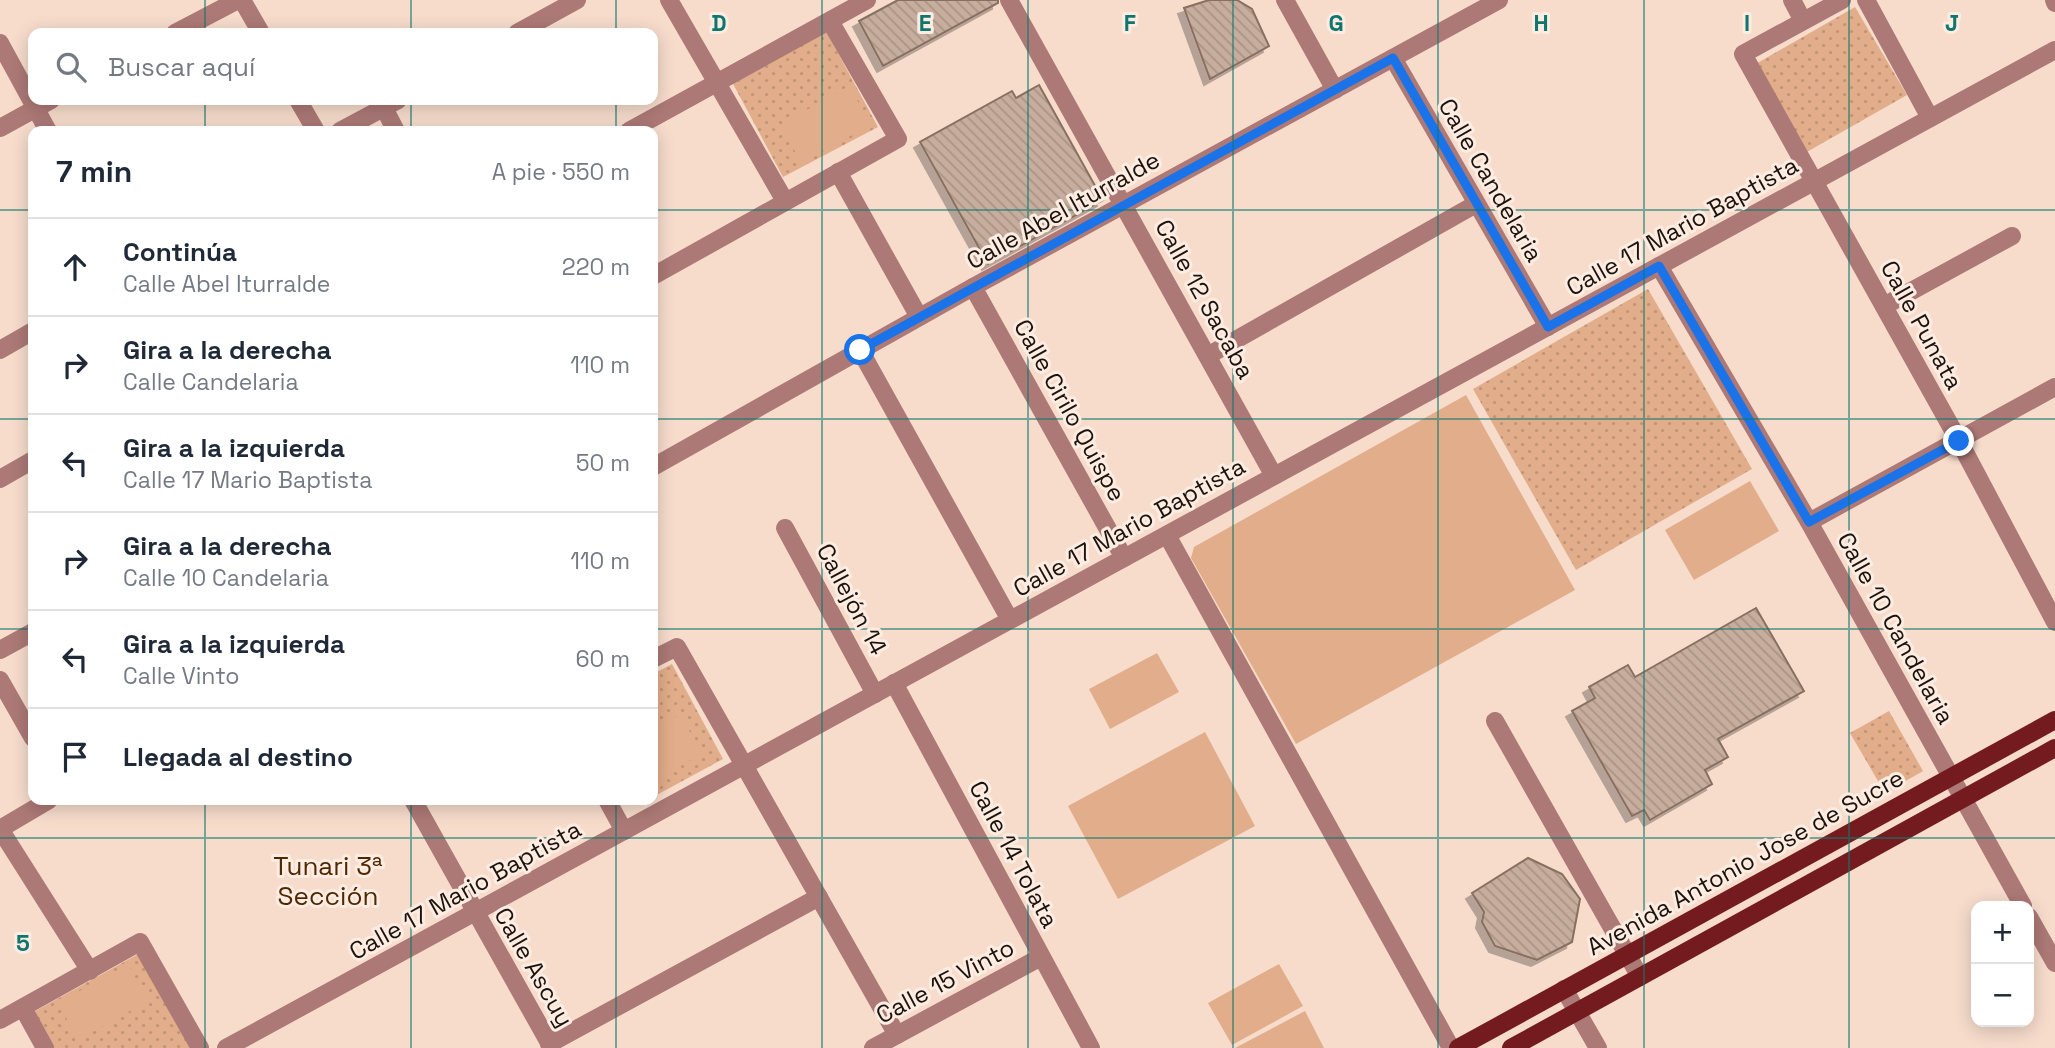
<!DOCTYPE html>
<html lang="es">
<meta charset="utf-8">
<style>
body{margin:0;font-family:"Space Grotesk",sans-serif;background:#f6f6f7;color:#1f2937}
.controls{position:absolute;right:21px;bottom:21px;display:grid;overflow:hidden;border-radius:14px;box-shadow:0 4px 18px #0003}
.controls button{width:63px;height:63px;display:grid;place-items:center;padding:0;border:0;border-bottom:2px solid #e0e1e3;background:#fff;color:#1f2937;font:35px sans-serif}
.stop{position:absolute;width:21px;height:21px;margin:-16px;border:5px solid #1a73e8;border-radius:50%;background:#fff}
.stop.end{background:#1a73e8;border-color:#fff;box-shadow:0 2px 7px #0008}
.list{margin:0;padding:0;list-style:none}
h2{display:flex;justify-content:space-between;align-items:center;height:91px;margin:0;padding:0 28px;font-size:30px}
h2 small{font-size:23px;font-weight:400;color:#747a83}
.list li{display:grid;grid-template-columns:46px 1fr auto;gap:21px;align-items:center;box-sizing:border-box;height:98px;padding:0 28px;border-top:2px solid #e0e1e3}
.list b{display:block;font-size:26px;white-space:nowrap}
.list p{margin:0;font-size:23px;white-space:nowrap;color:#747a83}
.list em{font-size:23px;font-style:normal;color:#747a83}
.icon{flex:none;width:38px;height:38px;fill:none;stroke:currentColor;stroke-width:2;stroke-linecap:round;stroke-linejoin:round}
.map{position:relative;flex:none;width:2055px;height:1048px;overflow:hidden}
.search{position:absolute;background:#fff;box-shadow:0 4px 18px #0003;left:28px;top:28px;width:630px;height:77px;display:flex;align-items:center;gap:18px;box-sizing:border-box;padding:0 24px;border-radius:14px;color:#747a83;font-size:26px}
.panel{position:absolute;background:#fff;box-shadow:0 4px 18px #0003;left:28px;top:126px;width:630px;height:679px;border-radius:14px}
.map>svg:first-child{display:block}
.park{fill:url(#park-dots)}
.pitch{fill:#e2ad8a}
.building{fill:url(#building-back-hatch);stroke:#887061;stroke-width:2;filter:url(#shadow)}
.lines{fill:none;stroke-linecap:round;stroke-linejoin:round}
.minor{stroke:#ac7976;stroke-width:18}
.major{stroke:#741b1f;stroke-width:18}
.route{stroke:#1a73e8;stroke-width:9}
.grid{fill:none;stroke:#0f766e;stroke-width:2;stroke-opacity:0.55}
.labels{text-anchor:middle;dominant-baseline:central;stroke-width:6;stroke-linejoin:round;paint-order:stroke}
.street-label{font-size:24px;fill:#1c130d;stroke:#fcece2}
.neighbourhood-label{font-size:26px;fill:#512700;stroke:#fcece2}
.grid-label{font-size:23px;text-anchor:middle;font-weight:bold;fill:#0f766e;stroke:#fcece2;stroke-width:6;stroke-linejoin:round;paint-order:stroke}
</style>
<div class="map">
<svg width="2055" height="1048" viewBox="0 0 2055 1048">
<defs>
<pattern id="park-dots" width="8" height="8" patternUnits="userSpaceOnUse" patternTransform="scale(1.75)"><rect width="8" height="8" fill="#e2ad8a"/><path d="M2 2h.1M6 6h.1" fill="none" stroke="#c19476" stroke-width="1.8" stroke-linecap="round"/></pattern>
<pattern id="building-back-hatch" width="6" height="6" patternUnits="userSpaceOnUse" patternTransform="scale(1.75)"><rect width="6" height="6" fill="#c6ad9d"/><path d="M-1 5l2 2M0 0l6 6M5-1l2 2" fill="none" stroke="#aa9486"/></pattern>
<filter id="shadow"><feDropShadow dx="-6" dy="6" stdDeviation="0" flood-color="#0004"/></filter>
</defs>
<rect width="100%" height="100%" fill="#f7dccc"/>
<g class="park">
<polygon points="1855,7 1907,95 1805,153 1754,65"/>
<polygon points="826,31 878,127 783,177 732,82"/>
<polygon points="1648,289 1752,469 1576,570 1473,389"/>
<polygon points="672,664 723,759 653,797 653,674"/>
<polygon points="1889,711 1923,771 1885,793 1850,733"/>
<polygon points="140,953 193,1048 49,1048 30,1014"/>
</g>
<g class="pitch">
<polygon points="849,86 871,124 802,164 780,125"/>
<polygon points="1466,395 1575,590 1296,744 1191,558 1194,547"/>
<polygon points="1750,481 1779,531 1694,580 1665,530"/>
<polygon points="1157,653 1179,692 1110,729 1089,689"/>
<polygon points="680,714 702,754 653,781 653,728"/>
<polygon points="1205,732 1255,826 1118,899 1068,806"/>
<polygon points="128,964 148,1001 78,1040 58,1003"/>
<polygon points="1279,964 1303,1006 1232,1045 1208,1003"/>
<polygon points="1305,1011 1324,1048 1235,1048"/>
</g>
<g class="building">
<polygon points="898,0 998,0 998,3 883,66 859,21"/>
<polygon points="1209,0 1237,0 1252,9 1269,46 1210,79 1184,8"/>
<polygon points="1039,85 1103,200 988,264 920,142 1012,91 1016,98"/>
<polygon points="1756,608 1804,691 1718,739 1728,757 1705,770 1712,784 1650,820 1644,810 1632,816 1572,711 1595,698 1589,687 1628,665 1635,677"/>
<polygon points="1528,858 1562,874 1580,899 1572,942 1537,960 1495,946 1482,922 1484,912 1472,893"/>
</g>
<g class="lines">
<g class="minor">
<polyline points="242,0 261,33"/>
<polyline points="669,0 785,201"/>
<polyline points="1009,0 1274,476"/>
<polyline points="1285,0 1335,90"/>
<polyline points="1792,0 1803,21"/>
<polyline points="1842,0 1743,54 1959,441 2055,622"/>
<polyline points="1866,0 1930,118"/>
<polyline points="2054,0 2055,3"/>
<polyline points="175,33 238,0"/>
<polyline points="517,33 577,0"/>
<polyline points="0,43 48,131"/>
<polyline points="1393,58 1548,327"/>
<polyline points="298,100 316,131"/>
<polyline points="384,108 396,131"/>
<polyline points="0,128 51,100"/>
<polyline points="340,131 398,100"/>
<polyline points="629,131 867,0"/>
<polyline points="838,172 919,317"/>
<polyline points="1659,266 1809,522 2023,906"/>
<polyline points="653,276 898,139 830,21"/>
<polyline points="973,287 1124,558"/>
<polyline points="1884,306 2012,236"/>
<polyline points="0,350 33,331"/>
<polyline points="860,350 1010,620"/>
<polyline points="1209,355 1476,204"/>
<polyline points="653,467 973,287 1499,0"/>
<polyline points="0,479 33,460"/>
<polyline points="1809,522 2055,387"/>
<polyline points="785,528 875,694"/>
<polyline points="1167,535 1451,1048"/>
<polyline points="0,650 33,632"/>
<polyline points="653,659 677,647 897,1035"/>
<polyline points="0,680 33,738"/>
<polyline points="894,683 1091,1048"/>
<polyline points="1495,721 1640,977"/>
<polyline points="413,800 552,1048"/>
<polyline points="607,800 624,831"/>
<polyline points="0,829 90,971"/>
<polyline points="0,829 49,800"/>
<polyline points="2029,917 2055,963"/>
<polyline points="1564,989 1598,1048"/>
<polyline points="23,1008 45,1048"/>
<polyline points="0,1020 140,942 200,1048"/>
<polyline points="549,1044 819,897"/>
<polyline points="226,1048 2055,50"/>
<polyline points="873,1048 1041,957"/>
</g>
<g class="major">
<polyline points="1458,1048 2055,720"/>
<polyline points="1511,1048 2055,748"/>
</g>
</g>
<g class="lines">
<polyline class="route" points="860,350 1393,58 1548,327 1659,266 1809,522 1959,441"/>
</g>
<path class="grid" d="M205,0V33M411,0V33M616,0V33M822,0V1048M1028,0V1048M1233,0V1048M1438,0V1048M1644,0V1048M1849,0V1048M205,100V131M411,100V131M616,100V131M0,210H33M653,210H2055M0,419H33M653,419H2055M0,629H33M653,629H2055M205,800V1048M411,800V1048M616,800V1048M0,838H2055"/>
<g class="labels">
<g class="street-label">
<text transform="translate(1491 180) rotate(60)">Calle Candelaria</text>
<text transform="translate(1063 210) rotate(-29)">Calle Abel Iturralde</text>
<text transform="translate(1682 226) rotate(-29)">Calle 17 Mario Baptista</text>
<text transform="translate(1205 299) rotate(61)">Calle 12 Sacaba</text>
<text transform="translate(1922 325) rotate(61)">Calle Punata</text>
<text transform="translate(1070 410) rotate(61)">Calle Cirilo Quispe</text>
<text transform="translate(1129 527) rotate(-29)">Calle 17 Mario Baptista</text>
<text transform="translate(852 599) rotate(62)">Callejón 14</text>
<text transform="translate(1896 628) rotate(61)">Calle 10 Candelaria</text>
<text transform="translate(1014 854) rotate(62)">Calle 14 Tolata</text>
<text transform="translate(1745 862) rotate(-29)">Avenida Antonio Jose de Sucre</text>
<text transform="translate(465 890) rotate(-29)">Calle 17 Mario Baptista</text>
<text transform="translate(534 967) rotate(60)">Calle Ascuy</text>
<text transform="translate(945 981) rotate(-28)">Calle 15 Vinto</text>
</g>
<g class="neighbourhood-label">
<text x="328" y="866">Tunari 3ª<tspan x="328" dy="30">Sección</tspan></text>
</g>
</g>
<g class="grid-label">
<text x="719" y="31">D</text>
<text x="925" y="31">E</text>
<text x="1130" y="31">F</text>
<text x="1336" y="31">G</text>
<text x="1541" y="31">H</text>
<text x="1747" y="31">I</text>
<text x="1952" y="31">J</text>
<text x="23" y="951">5</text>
</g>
</svg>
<div class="controls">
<button>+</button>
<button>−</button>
</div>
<div class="stop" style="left:860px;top:350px"></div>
<div class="stop end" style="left:1959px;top:441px"></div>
<div class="search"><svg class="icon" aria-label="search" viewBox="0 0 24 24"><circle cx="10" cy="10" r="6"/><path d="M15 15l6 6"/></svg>Buscar aquí</div>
<section class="panel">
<h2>7 min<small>A pie · 550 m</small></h2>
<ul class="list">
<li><svg class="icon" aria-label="ahead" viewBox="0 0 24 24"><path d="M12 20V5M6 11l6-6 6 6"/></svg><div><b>Continúa</b><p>Calle Abel Iturralde</p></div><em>220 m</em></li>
<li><svg class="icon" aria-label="right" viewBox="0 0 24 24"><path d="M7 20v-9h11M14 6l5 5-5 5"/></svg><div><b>Gira a la derecha</b><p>Calle Candelaria</p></div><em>110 m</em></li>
<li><svg class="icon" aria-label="left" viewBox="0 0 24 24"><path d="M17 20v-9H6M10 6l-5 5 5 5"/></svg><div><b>Gira a la izquierda</b><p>Calle 17 Mario Baptista</p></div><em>50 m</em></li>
<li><svg class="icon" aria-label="right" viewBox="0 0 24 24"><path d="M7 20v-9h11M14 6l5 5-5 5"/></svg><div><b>Gira a la derecha</b><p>Calle 10 Candelaria</p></div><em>110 m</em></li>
<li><svg class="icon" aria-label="left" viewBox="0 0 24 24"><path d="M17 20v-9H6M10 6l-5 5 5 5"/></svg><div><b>Gira a la izquierda</b><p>Calle Vinto</p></div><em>60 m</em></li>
<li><svg class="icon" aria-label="arrive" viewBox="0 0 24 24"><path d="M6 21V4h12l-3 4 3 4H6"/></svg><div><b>Llegada al destino</b></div></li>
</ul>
</section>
</div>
